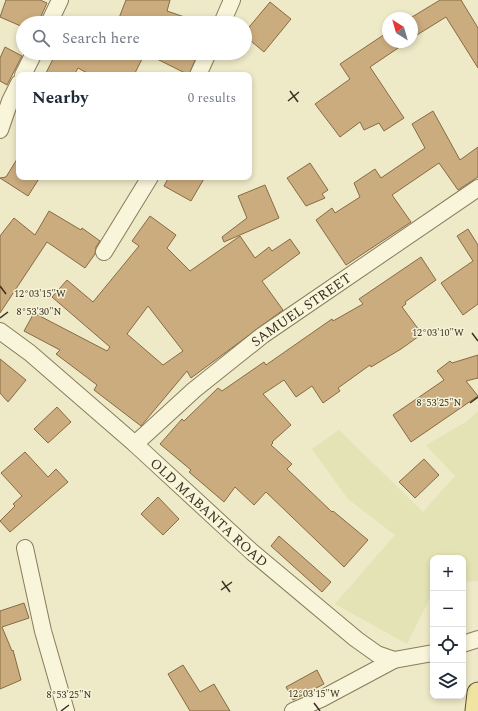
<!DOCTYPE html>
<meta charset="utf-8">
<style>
body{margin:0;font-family:Spectral,serif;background:#f6f6f7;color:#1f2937}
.controls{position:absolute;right:12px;bottom:12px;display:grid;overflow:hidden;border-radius:8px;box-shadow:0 2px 6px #0003}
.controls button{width:36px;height:36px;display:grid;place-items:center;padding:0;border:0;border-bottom:1px solid #e0e1e3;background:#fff;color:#1f2937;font:20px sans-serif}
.compass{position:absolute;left:382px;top:12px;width:36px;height:36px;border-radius:50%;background:#fff;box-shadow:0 2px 6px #0003;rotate:323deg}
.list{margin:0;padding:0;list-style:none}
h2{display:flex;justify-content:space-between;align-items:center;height:52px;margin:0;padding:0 16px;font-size:17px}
h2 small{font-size:13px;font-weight:400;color:#747a83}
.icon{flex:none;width:22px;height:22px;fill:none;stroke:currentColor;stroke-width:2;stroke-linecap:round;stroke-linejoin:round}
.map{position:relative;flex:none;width:478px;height:711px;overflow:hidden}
.search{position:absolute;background:#fff;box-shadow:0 2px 6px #0003;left:16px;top:16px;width:236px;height:44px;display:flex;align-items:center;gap:10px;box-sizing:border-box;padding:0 14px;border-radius:22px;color:#747a83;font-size:15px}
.panel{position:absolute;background:#fff;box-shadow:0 2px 6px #0003;left:16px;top:72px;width:236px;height:108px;border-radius:8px}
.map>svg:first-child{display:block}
.farmland{fill:#e3e3b5}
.building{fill:#cbac7e;stroke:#886b43;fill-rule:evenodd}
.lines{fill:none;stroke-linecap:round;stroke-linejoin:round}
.minor-casing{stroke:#897c5d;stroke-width:18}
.major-casing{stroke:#574a31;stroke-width:23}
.minor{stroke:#f8f5db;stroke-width:16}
.major{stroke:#efe5a1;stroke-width:21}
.ticks{fill:none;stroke:#3a3120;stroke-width:1.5}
.labels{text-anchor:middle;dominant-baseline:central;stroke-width:3;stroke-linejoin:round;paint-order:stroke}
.street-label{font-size:14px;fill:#3a3120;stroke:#f5f2d7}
.ticks-label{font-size:10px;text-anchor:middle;fill:#3a3120;stroke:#f5f2d7;stroke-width:3;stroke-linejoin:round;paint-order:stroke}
</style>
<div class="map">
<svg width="478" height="711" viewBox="0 0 478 711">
<rect width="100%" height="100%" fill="#eee9c7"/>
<polygon class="farmland" points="478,411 478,581 463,582 463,558 433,558 433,592 407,644 335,604 395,535 348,499 312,449 339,430 423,512 455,476 426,445 466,422"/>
<g class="building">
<polygon points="6,0 40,0 47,3 38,23 23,23 23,27 0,17"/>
<polygon points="126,0 170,0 167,11 196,21 196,23 117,23"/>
<polygon points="440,0 461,0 478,28 478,68 446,17 412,38 412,17"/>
<polygon points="270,2 291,19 264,52 245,36 245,32"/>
<polygon points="388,32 388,42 407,42 370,67 404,118 384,131 379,123 364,130 360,122 340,137 315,104 350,79 340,64"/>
<polygon points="5,47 22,56 7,85 0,81 0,58"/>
<polygon points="56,53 198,53 189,75 145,53 134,75 91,75 78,68 74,75 45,75"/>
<polygon points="433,111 460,160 478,147 478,177 458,190 439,163 392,195 411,222 346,265 316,220 332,208 335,213 360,197 354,183 375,169 381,178 425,148 412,124"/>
<polygon points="19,156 19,177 40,177 28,196 0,178 6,177"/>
<polygon points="310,163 328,190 322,194 325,198 306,206 287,178"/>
<polygon points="169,177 205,177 191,201 164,186"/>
<polygon points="265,185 279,218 224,242 222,237 247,218 238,196"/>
<polygon points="49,211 81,230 82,228 100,241 96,247 95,254 85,268 47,242 0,313 0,236 14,218 35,235"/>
<path d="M150,216L176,235L167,248L190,271L240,236L255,258L269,247L272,251L290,239L300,253L262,281L283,310L191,378L187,371L141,426L94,390L97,385L56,354L60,350L24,331L34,313L107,351L110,347L52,297L67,280L93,302L139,246L132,241ZM148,306L183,351L163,365L127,334Z"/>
<polygon points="468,229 478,245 478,304 463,315 441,283 473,261 457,236"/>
<polygon points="421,257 436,280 405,302 406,304 402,307 422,334 401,349 371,367 370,365 338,388 340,391 323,403 312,386 296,397 284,380 263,394 291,425 272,442 273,443 271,445 292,464 287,469 332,512 333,511 368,540 344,567 266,492 254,505 235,487 224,502 189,472 191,470 160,444 182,419 184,421 218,388 222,391 264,362 266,365 332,319 333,321 363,304 359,299"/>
<polygon points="478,355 478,378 466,381 478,396 411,442 393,415 444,380 437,371 450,361 452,363"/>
<polygon points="0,359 26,380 8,402 0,393"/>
<polygon points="57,407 71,422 48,443 34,429"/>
<polygon points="25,452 48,477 56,469 68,482 10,532 0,521 15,506 13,504 22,496 1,473"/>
<polygon points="424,459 439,475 415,498 399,482"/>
<polygon points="158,497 179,519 163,535 141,514"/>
<polygon points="279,536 331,582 322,592 271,546"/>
<polygon points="24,603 29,618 2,627 12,651 13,650 21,680 0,689 0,611"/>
<polygon points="183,665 200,692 214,684 230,711 190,711 168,674"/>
<polygon points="317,670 324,684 293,700 286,687"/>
</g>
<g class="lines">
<g class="minor-casing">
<g id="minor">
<polyline points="49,23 60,0"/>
<polyline points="222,23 232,0"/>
<polyline points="23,75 34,53"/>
<polyline points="198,75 208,53"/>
<polyline points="0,130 10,101 19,83"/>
<polyline points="104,252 150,177"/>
<path id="s1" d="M0,331L30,353L135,444L252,552L356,639L377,654L394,660L433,653"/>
<path id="s2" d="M135,444L194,390L263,335L478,188"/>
<polyline points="25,548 43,631 66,711"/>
<polyline points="463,644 478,639"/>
<polyline points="293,711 321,699 394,660"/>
</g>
</g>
<g class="major-casing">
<polyline id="major" points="476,711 478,693"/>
</g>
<use href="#minor" class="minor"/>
<use href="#major" class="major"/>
</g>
<path class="ticks" d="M290,91L298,102M288,101L299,92M0,286L6,294M0,318L8,312M472,333L478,341M470,403L478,397M222,581L230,592M221,590L232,582M314,703L320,711M61,711L69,705"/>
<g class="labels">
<g class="street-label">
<text stroke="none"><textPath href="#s2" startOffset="214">SAMUEL STREET</textPath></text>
<text stroke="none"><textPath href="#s1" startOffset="277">OLD MABANTA ROAD</textPath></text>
</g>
</g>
<g class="ticks-label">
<text x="40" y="297">12°03'15"W</text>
<text x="39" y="315">8°53'30"N</text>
<text x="438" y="336">12°03'10"W</text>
<text x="439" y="406">8°53'25"N</text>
<text x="314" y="697">12°03'15"W</text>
<text x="69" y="698">8°53'25"N</text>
</g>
</svg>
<div class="controls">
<button>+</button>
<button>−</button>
<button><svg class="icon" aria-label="locate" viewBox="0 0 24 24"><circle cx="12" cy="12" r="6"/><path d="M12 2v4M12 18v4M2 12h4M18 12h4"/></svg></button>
<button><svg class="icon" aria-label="layers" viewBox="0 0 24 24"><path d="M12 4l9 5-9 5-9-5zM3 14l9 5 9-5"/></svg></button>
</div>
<svg class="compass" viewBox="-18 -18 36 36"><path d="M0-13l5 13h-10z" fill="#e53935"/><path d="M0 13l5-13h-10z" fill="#747a83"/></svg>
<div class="search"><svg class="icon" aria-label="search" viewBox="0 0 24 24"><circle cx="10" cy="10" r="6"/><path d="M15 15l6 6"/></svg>Search here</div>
<section class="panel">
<h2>Nearby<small>0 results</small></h2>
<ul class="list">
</ul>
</section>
</div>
